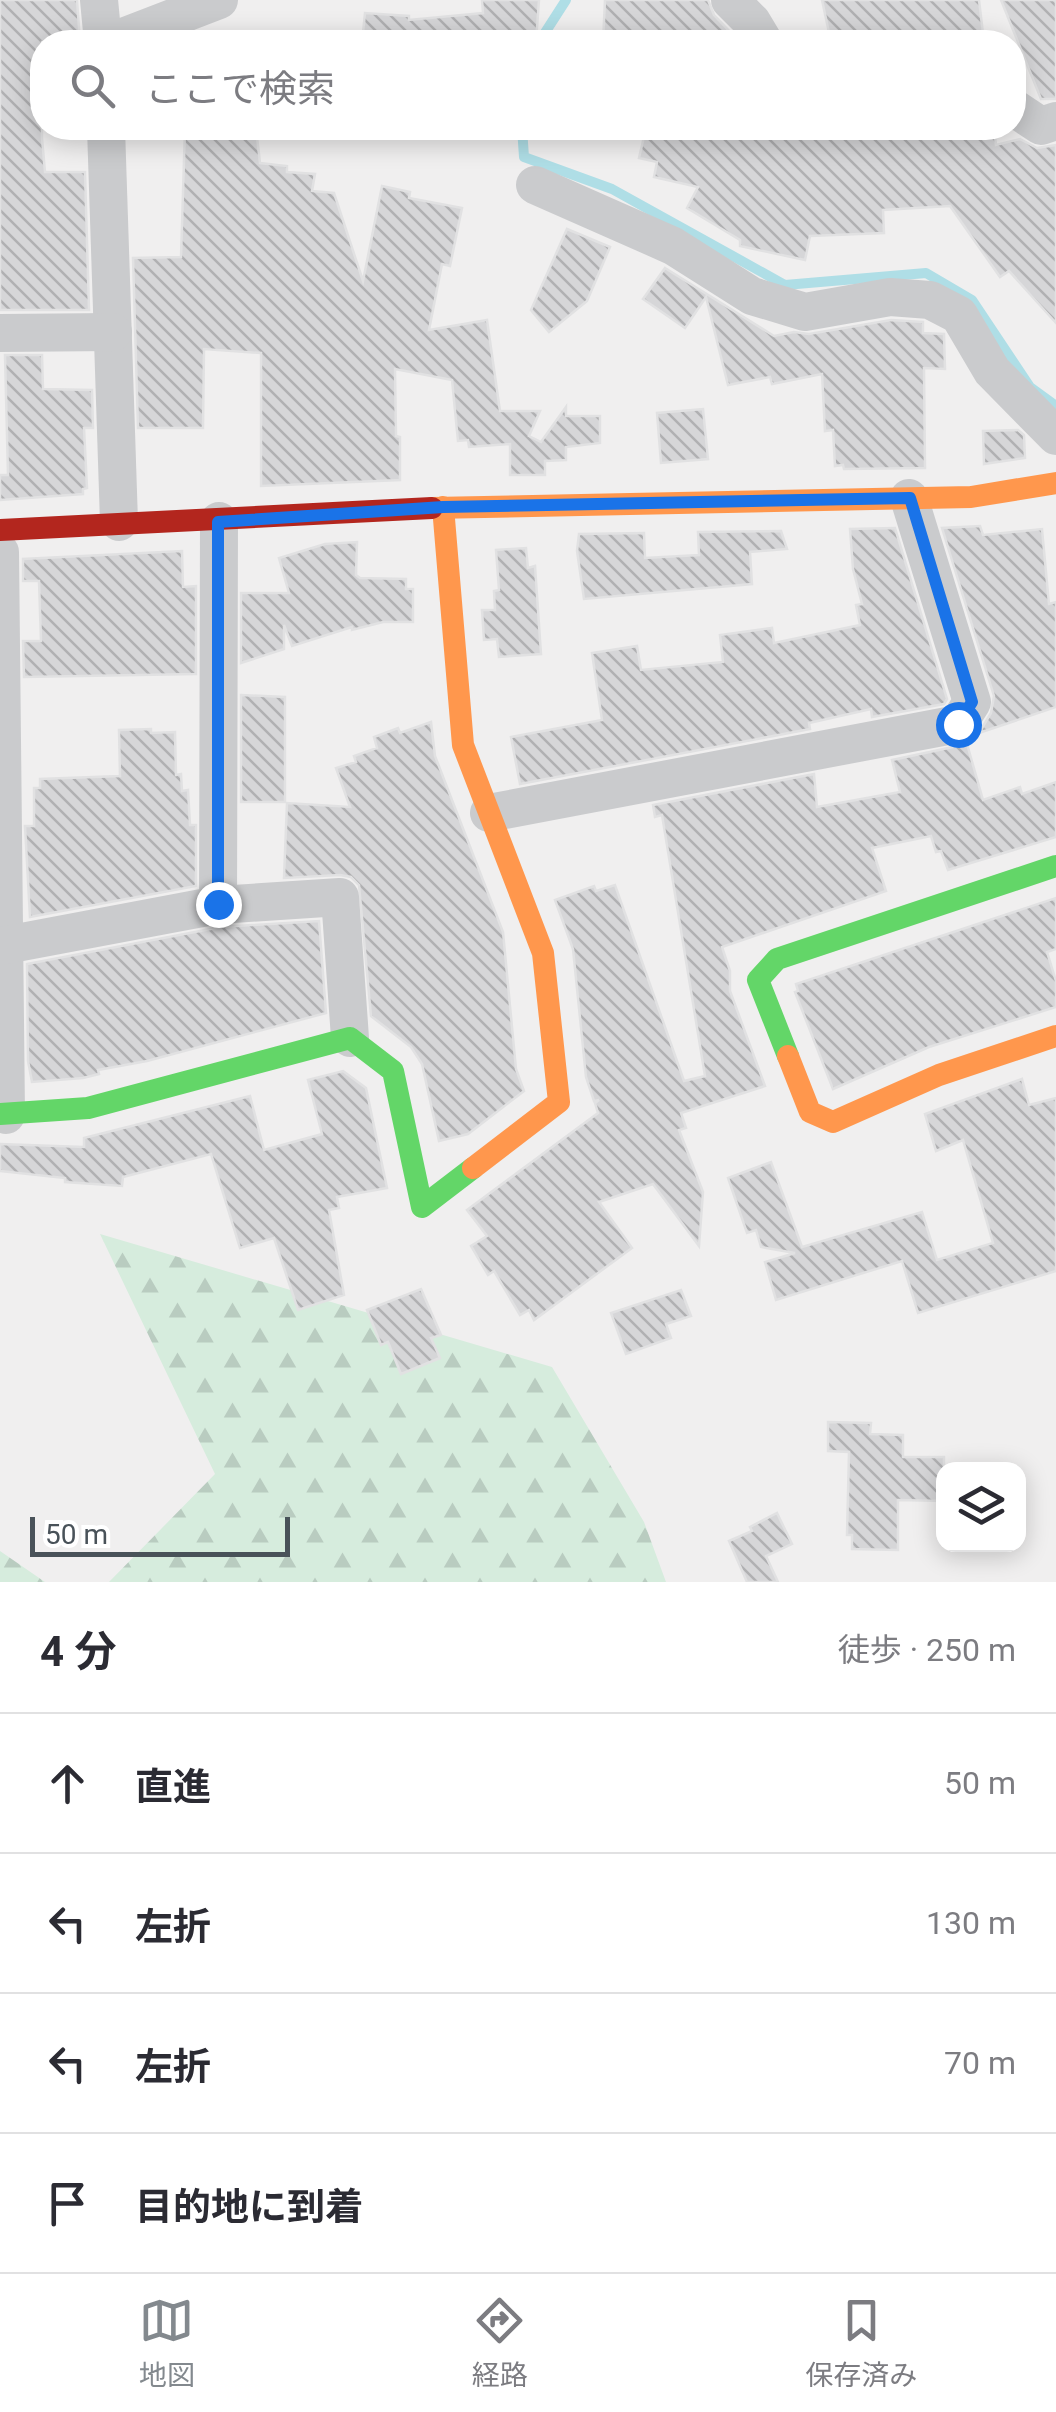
<!DOCTYPE html>
<html lang="ja">
<meta charset="utf-8">
<style>
body{margin:0;font-family:Roboto,"Noto Sans JP",sans-serif;background:#f7f7f7;color:#2b2b33}
.controls{position:absolute;right:30px;bottom:30px;display:grid;overflow:hidden;border-radius:20px;box-shadow:0 5px 25px #0003}
.controls button{width:90px;height:90px;display:grid;place-items:center;padding:0;border:0;border-bottom:2px solid #e1e1e2;background:#fff;color:#2b2b33;font:50px sans-serif}
.scale{position:absolute;left:30px;bottom:25px;width:260px;box-sizing:border-box;padding-left:10px;border:5px solid #495259;border-top:0;font-size:28px;line-height:35px;white-space:nowrap;color:#495259;-webkit-text-stroke:8px #fff;paint-order:stroke}
.stop{position:absolute;width:30px;height:30px;margin:-22px;border:8px solid #1a73e8;border-radius:50%;background:#fff}
.stop.end{background:#1a73e8;border-color:#fff;box-shadow:0 2px 10px #0008}
.list{margin:0;padding:0;list-style:none}
h2{display:flex;justify-content:space-between;align-items:center;height:130px;margin:0;padding:0 40px;font-size:42px}
h2 small{font-size:32px;font-weight:400;color:#7c7c81}
.list li{display:grid;grid-template-columns:65px 1fr auto;gap:30px;align-items:center;box-sizing:border-box;height:140px;padding:0 40px;border-top:2px solid #e1e1e2}
.list b{display:block;font-size:38px;white-space:nowrap}
.list em{font-size:32px;font-style:normal;color:#7c7c81}
.icon{flex:none;width:55px;height:55px;fill:none;stroke:currentColor;stroke-width:2;stroke-linecap:round;stroke-linejoin:round}
.map{position:relative;flex:none;width:1056px;height:1582px;overflow:hidden}
.search{position:absolute;background:#fff;box-shadow:0 5px 25px #0003;left:30px;right:30px;top:30px;height:110px;display:flex;align-items:center;gap:25px;box-sizing:border-box;padding:0 35px;border-radius:40px;color:#7c7c81;font-size:38px}
.sheet{height:690px;background:#fff}
nav{display:flex;justify-content:space-around;align-items:center;box-sizing:border-box;height:140px;border-top:2px solid #e1e1e2;background:#fff;font-size:28px;color:#7c7c81}
nav a{display:grid;justify-items:center;gap:5px}
nav .on{color:#83898e}
.map>svg:first-child{display:block}
.forest{fill:url(#forest-firs)}
.lines{fill:none;stroke-linecap:round;stroke-linejoin:round}
.stream{stroke:#afdee6;stroke-width:10}
.building{fill:url(#building-back-hatch);stroke:#e1e1e2;stroke-width:2.5}
.street{stroke:#cacbcd;stroke-width:38}
.fast{stroke:#63d668;stroke-width:22}
.slow{stroke:#ff974d;stroke-width:22}
.jam{stroke:#b3261e;stroke-width:22}
.route{stroke:#1a73e8;stroke-width:12}
</style>
<div class="map">
<svg width="1056" height="1582" viewBox="0 0 1056 1582">
<defs>
<pattern id="forest-firs" width="22" height="20" patternUnits="userSpaceOnUse" patternTransform="scale(2.5)"><rect width="22" height="20" fill="#d6ecdd"/><path d="M5 1l3.5 6h-7zM16 11l3.5 6h-7z" fill="#b9ccc0"/></pattern>
<pattern id="building-back-hatch" width="6" height="6" patternUnits="userSpaceOnUse" patternTransform="scale(2.5)"><rect width="6" height="6" fill="#d6d6d8"/><path d="M-1 5l2 2M0 0l6 6M5-1l2 2" fill="none" stroke="#b0b0b2"/></pattern>
</defs>
<rect width="100%" height="100%" fill="#f0efef"/>
<g class="forest">
<polygon points="100,1234 552,1367 644,1522 666,1582 109,1582 215,1474"/>
<polygon points="0,1550 0,1551 45,1582 0,1582"/>
</g>
<g class="lines">
<g class="stream">
<polyline points="539,42 566,0"/>
<polyline points="522,128 524,157 612,189 785,285 926,273 972,300 1030,387 1056,406"/>
</g>
</g>
<g class="building">
<polygon points="0,0 77,0 80,42 42,42 42,138 45,172 85,172 89,310 0,310"/>
<polygon points="482,0 539,0 536,42 362,42 365,13 409,16 409,20 483,13"/>
<polygon points="605,0 708,0 714,15 733,35 732,42 603,42"/>
<polygon points="822,0 979,0 984,42 831,42"/>
<polygon points="1001,0 1056,0 1056,99 1041,99"/>
<polygon points="185,128 256,128 260,163 287,166 287,172 315,174 312,191 334,193 363,281 382,186 410,192 409,198 462,208 450,266 442,264 429,330 487,320 500,411 540,411 529,436 541,442 566,407 566,416 600,416 600,443 566,447 566,460 545,461 545,475 510,475 510,444 469,447 468,440 458,441 452,380 395,369 396,436 400,437 400,480 261,486 261,353 204,349 203,428 138,428 133,258 181,257"/>
<polygon points="646,128 767,128 767,131 809,128 994,128 996,145 1020,139 1037,148 1056,145 1056,323 1009,271 1000,277 950,206 883,210 884,233 810,236 805,260 740,246 740,240 687,208 698,187 654,177 657,162 639,158"/>
<polygon points="567,229 610,247 587,301 549,332 531,310"/>
<polygon points="665,268 774,336 794,332 809,334 891,320 923,322 923,333 944,334 945,369 924,368 925,468 844,469 843,465 835,466 833,430 825,431 822,374 772,384 770,377 728,385 706,297 685,328 643,299"/>
<polygon points="5,355 42,355 43,389 92,390 93,428 84,428 87,488 83,489 83,494 0,500 0,475 8,475"/>
<polygon points="703,409 708,459 661,463 657,413"/>
<polygon points="1018,430 1024,435 1025,458 984,464 983,431"/>
<polygon points="980,526 983,535 1042,529 1049,604 1056,602 1056,707 979,733 991,713 994,696 942,528"/>
<polygon points="895,528 947,699 944,704 872,717 871,709 809,723 810,729 520,784 511,737 602,720 592,653 637,646 641,670 723,662 720,635 772,628 774,643 860,625 856,605 862,604 853,569 850,529"/>
<polygon points="781,531 787,549 750,552 752,584 584,599 577,551 579,534 644,533 645,558 699,555 698,532"/>
<polygon points="357,542 356,575 360,578 406,579 406,589 413,589 413,622 383,622 352,630 352,627 292,646 284,625 284,649 241,663 241,593 289,593 279,558 325,544"/>
<polygon points="526,548 528,568 535,566 541,654 499,657 497,639 484,640 482,610 495,610 494,591 499,590 496,550"/>
<polygon points="182,551 183,587 196,586 196,674 24,677 23,641 41,641 39,581 23,581 23,559"/>
<polygon points="241,695 285,697 285,802 241,802"/>
<polygon points="431,722 435,756 503,932 516,1069 524,1091 468,1134 439,1141 422,1064 411,1047 371,1016 359,885 351,877 340,875 284,878 287,803 350,807 336,768 356,762 354,756 377,748 374,737 398,728 400,733"/>
<polygon points="151,729 151,733 175,732 176,775 181,774 182,791 188,790 190,825 196,825 196,886 30,917 25,826 34,826 34,788 40,788 40,779 120,776 119,730"/>
<polygon points="967,744 983,800 1020,787 1022,794 1056,782 1056,837 948,870 941,851 936,852 931,836 872,848 886,891 722,947 730,971 730,991 765,1086 681,1113 686,1128 679,1130 703,1192 699,1246 653,1184 599,1202 632,1248 534,1320 529,1310 520,1315 494,1271 488,1275 471,1246 487,1236 467,1210 598,1113 595,1103 599,1100 594,1101 586,1077 573,949 555,900 594,886 596,891 615,885 684,1081 705,1076 662,815 655,817 653,805 814,774 817,807 900,792 892,760"/>
<polygon points="1056,898 1056,949 1047,952 1056,981 1056,1007 929,1047 833,1089 795,992 798,991 796,984"/>
<polygon points="319,921 326,1013 147,1061 98,1070 99,1074 83,1078 32,1082 28,1061 27,964 221,927"/>
<polygon points="343,1071 366,1088 387,1188 337,1197 339,1208 329,1210 344,1295 298,1310 274,1238 240,1248 211,1154 123,1177 122,1186 65,1182 65,1178 0,1171 0,1144 84,1147 84,1138 250,1096 264,1150 322,1134 308,1080"/>
<polygon points="1022,1079 1029,1105 1056,1098 1056,1271 918,1313 902,1261 776,1300 765,1262 795,1253 761,1247 756,1230 747,1233 728,1178 771,1162 802,1247 922,1212 937,1260 993,1243 963,1140 936,1151 925,1114"/>
<polygon points="421,1289 441,1335 431,1338 440,1358 401,1374 388,1342 381,1345 367,1310"/>
<polygon points="681,1290 691,1316 666,1324 671,1338 626,1354 611,1313"/>
<polygon points="828,1422 871,1423 870,1434 903,1435 903,1457 944,1457 944,1501 898,1500 898,1550 852,1549 852,1535 847,1535 849,1452 828,1451"/>
<polygon points="777,1513 792,1544 766,1556 778,1582 747,1582 729,1541 752,1531 750,1527"/>
</g>
<g class="lines">
<g class="street">
<polyline points="99,0 103,42"/>
<polyline points="730,0 752,22 764,42"/>
<polyline points="110,42 219,0"/>
<polyline points="1014,108 1041,126 1056,121"/>
<polyline points="106,128 119,522"/>
<polyline points="535,185 673,246 752,296 805,312 890,297 930,300 959,315 992,371 1056,436"/>
<polyline points="0,333 113,332"/>
<polyline points="0,552 6,1115"/>
<polyline points="489,813 958,724 972,702 909,498"/>
<polyline points="218,905 219,521"/>
<polyline points="0,946 218,905 340,897 350,1038"/>
</g>
<g class="fast">
<polyline points="788,1056 758,980 777,959 1056,866"/>
<polyline points="0,1114 88,1108 350,1038 393,1071 422,1207 473,1168"/>
</g>
<g class="slow">
<polyline points="443,507 463,745 543,953 559,1102 473,1168"/>
<polyline points="432,508 971,497 1056,483"/>
<polyline points="788,1056 810,1112 833,1122 939,1075 1056,1036"/>
</g>
<polyline class="jam" points="0,530 432,508"/>
</g>
<g class="lines">
<polyline class="route" points="218,904 218,522 443,507 910,498 972,702 958,724"/>
</g>
</svg>
<div class="controls">
<button><svg class="icon" aria-label="layers" viewBox="0 0 24 24"><path d="M12 4l9 5-9 5-9-5zM3 14l9 5 9-5"/></svg></button>
</div>
<div class="scale">50 m</div>
<div class="stop" style="left:958px;top:724px"></div>
<div class="stop end" style="left:218px;top:904px"></div>
<div class="search"><svg class="icon" aria-label="search" viewBox="0 0 24 24"><circle cx="10" cy="10" r="6"/><path d="M15 15l6 6"/></svg>ここで検索</div>
</div>
<section class="sheet">
<h2>4 分<small>徒歩 · 250 m</small></h2>
<ul class="list">
<li><svg class="icon" aria-label="ahead" viewBox="0 0 24 24"><path d="M12 20V5M6 11l6-6 6 6"/></svg><div><b>直進</b></div><em>50 m</em></li>
<li><svg class="icon" aria-label="left" viewBox="0 0 24 24"><path d="M17 20v-9H6M10 6l-5 5 5 5"/></svg><div><b>左折</b></div><em>130 m</em></li>
<li><svg class="icon" aria-label="left" viewBox="0 0 24 24"><path d="M17 20v-9H6M10 6l-5 5 5 5"/></svg><div><b>左折</b></div><em>70 m</em></li>
<li><svg class="icon" aria-label="arrive" viewBox="0 0 24 24"><path d="M6 21V4h12l-3 4 3 4H6"/></svg><div><b>目的地に到着</b></div></li>
</ul>
</section>
<nav>
<a class="on"><svg class="icon" aria-label="map" viewBox="0 0 24 24"><path d="M3 6l6-2 6 2 6-2v14l-6 2-6-2-6 2zM9 4v14M15 6v14"/></svg>地図</a>
<a><svg class="icon" aria-label="directions" viewBox="0 0 24 24"><path d="M12 3l9 9-9 9-9-9zM9 14v-3h6M13 9l2 2-2 2"/></svg>経路</a>
<a><svg class="icon" aria-label="saved" viewBox="0 0 24 24"><path d="M7 4h10v16l-5-4-5 4z"/></svg>保存済み</a>
</nav>
